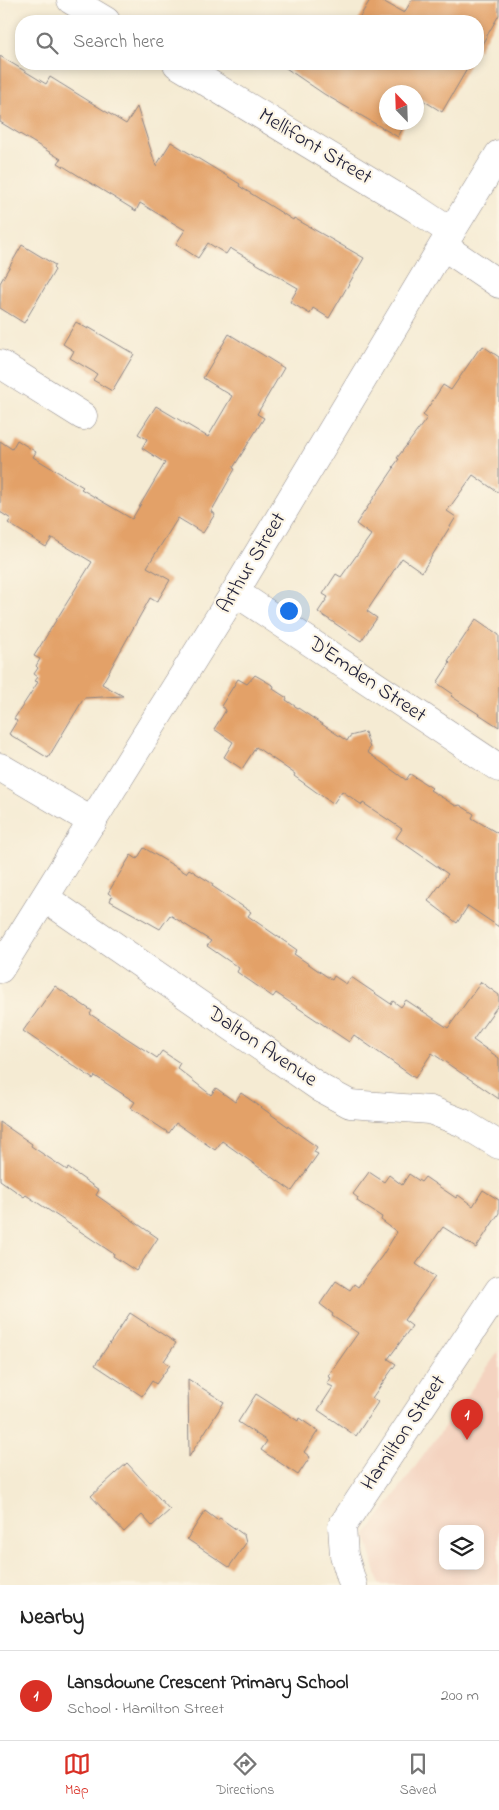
<!DOCTYPE html>
<meta charset="utf-8">
<style>
body{margin:0;font-family:"Indie Flower",sans-serif;background:#f6f6f6;color:#222}
.controls{position:absolute;right:15px;bottom:15px;display:grid;overflow:hidden;border-radius:10px;box-shadow:0 2px 8px #0003}
.controls button{width:45px;height:45px;display:grid;place-items:center;padding:0;border:0;border-bottom:1px solid #e0e0e0;background:#fff;color:#222;font:25px sans-serif}
.compass{position:absolute;left:379px;top:85px;width:45px;height:45px;border-radius:50%;background:#fff;box-shadow:0 2px 8px #0003;rotate:337deg}
.you{position:absolute;left:288px;top:610px;width:18px;height:18px;margin:-12px;border:4px solid #fff;border-radius:50%;background:#1a73e8;box-shadow:0 0 0 8px #1a73e833}
.badge{display:grid;place-items:center;width:32px;height:32px;border-radius:50%;background:#d93025;color:#fff;font-size:16px;font-weight:700}
.pin{position:absolute;translate:-50% -41px;filter:drop-shadow(0 1px 2px #0008)}
.pin::after{content:'';position:absolute;top:26px;width:18px;height:15px;background:inherit;clip-path:polygon(0 0,100% 0,50% 100%)}
.list{margin:0;padding:0;list-style:none}
h2{display:flex;justify-content:space-between;align-items:center;height:65px;margin:0;padding:0 20px;font-size:21px}
h2 small{font-size:16px;font-weight:400;color:#767676}
.list li{display:grid;grid-template-columns:32px 1fr auto;gap:15px;align-items:center;box-sizing:border-box;height:90px;padding:0 20px;border-top:1px solid #e0e0e0}
.list b{display:block;font-size:19px;white-space:nowrap}
.list p{margin:0;font-size:16px;white-space:nowrap;color:#767676}
.list em{font-size:16px;font-style:normal;color:#767676}
.icon{flex:none;width:28px;height:28px;fill:none;stroke:currentColor;stroke-width:2;stroke-linecap:round;stroke-linejoin:round}
.map{position:relative;flex:none;width:499px;height:1585px;overflow:hidden}
.search{position:absolute;background:#fff;box-shadow:0 2px 8px #0003;left:15px;right:15px;top:15px;height:55px;display:flex;align-items:center;gap:12px;box-sizing:border-box;padding:0 18px;border-radius:20px;color:#767676;font-size:19px}
.sheet{height:155px;background:#fff}
nav{display:flex;justify-content:space-around;align-items:center;box-sizing:border-box;height:70px;border-top:1px solid #e0e0e0;background:#fff;font-size:14px;color:#767676}
nav a{display:grid;justify-items:center;gap:2px}
nav .on{color:#d93025}
.map>svg:first-child{display:block}
.built{fill:#f4d3c0;fill-rule:evenodd}
.building{fill:#e3a167}
.lines{fill:none;stroke-linecap:round;stroke-linejoin:round}
.minor-casing{stroke:#8c8687;stroke-width:29}
.tertiary-casing{stroke:#8c8687;stroke-width:29}
.minor{stroke:#fff;stroke-width:28}
.tertiary{stroke:#fff;stroke-width:28}
.labels{text-anchor:middle;dominant-baseline:central;stroke-width:4.5;stroke-linejoin:round;paint-order:stroke}
.street-label{font-size:21px;fill:#22223b;stroke:#fcf5e5}
</style>
<div class="map">
<svg width="499" height="1585" viewBox="0 0 499 1585">
<rect width="100%" height="100%" fill="#fcf5e5"/>
<filter id="ink" filterUnits="userSpaceOnUse"><feTurbulence type="fractalNoise" baseFrequency=".02" numOctaves="2"/><feDisplacementMap in="SourceGraphic" scale="10" xChannelSelector="R" yChannelSelector="G"/><feConvolveMatrix kernelMatrix="1 2 1 2 8 2 1 2 1" color-interpolation-filters="sRGB"/></filter>
<filter id="wash" filterUnits="userSpaceOnUse"><feTurbulence type="fractalNoise" baseFrequency=".0096" numOctaves="4" result="noise"/><feDisplacementMap in="SourceGraphic" scale="20" xChannelSelector="R" yChannelSelector="G"/><feGaussianBlur stdDeviation="1.12" result="paint"/><feColorMatrix in="noise" values="0 0 0 0 0 0 0 0 0 0 0 0 0 0 0 0 0 1.4 0 .05"/><feComposite in="paint" operator="in"/></filter>
<g filter="url(#wash)">
<rect width="100%" height="100%" fill="#f5ebd3"/>
<path class="built" d="M499,1351V1585H379L366,1535ZM443,1529H480V1566H443Z"/>
<g id="blocks">
<g class="building">
<polygon points="370,0 381,0 404,13 412,0 499,0 499,15 478,51 478,21 360,21 358,20"/>
<polygon points="0,56 46,84 50,77 126,124 137,107 156,166 171,142 240,184 239,186 293,220 294,218 364,258 329,318 313,308 310,314 290,302 298,288 230,248 226,254 208,243 198,258 176,244 185,230 140,203 136,211 58,163 61,159 0,122"/>
<polygon points="280,64 470,64 442,112 421,99 416,106 416,92 386,92 386,122 406,122 398,137 324,94"/>
<polygon points="22,245 55,265 53,268 55,270 24,323 0,308 0,283"/>
<polygon points="76,322 88,329 88,327 134,354 112,391 93,380 97,374 70,358 74,351 63,344"/>
<polygon points="229,334 284,368 257,414 264,418 233,468 235,469 211,512 215,514 203,533 178,518 147,567 170,580 157,602 150,598 102,684 123,696 84,698 48,758 9,734 17,721 14,719 38,682 35,681 38,677 34,674 38,668 36,666 40,659 34,656 92,562 52,538 46,547 8,523 11,519 0,512 0,441 12,449 17,440 36,452 33,457 83,487 81,489 132,519 165,463 142,448 147,439 138,434 156,406 208,437 232,396 203,378"/>
<polygon points="483,346 499,357 499,493 473,475 447,511 456,517 422,572 402,558 367,611 377,618 361,641 318,612 328,597 323,594 336,574 341,577 371,535 356,524 394,468 393,467 399,459 397,458 427,418 423,415 443,385 451,390 479,349 481,349"/>
<polygon points="476,619 499,635 499,727 460,702 451,696 453,694 437,683 450,663 448,661"/>
<polygon points="255,675 274,686 273,689 287,698 286,700 347,741 350,736 365,732 370,748 367,752 406,780 410,774 432,788 430,790 456,806 460,805 474,814 472,818 499,834 499,927 468,906 457,923 428,901 448,874 396,838 402,829 363,803 362,805 342,791 333,804 294,776 295,774 256,747 242,769 224,757 233,742 214,729 226,710 221,706 238,679 247,684"/>
<polygon points="144,848 186,873 189,869 213,884 212,886 251,912 248,916 297,950 294,954 332,980 334,976 346,984 351,977 391,1004 393,1001 401,1007 406,1000 448,1028 481,982 499,995 499,1004 473,1040 499,1058 499,1099 432,1053 415,1078 354,1035 349,1042 276,993 273,997 237,972 239,968 207,946 211,941 170,915 160,929 110,901 112,896 108,893 131,855 137,859"/>
<polygon points="55,986 92,1011 90,1014 157,1058 162,1051 180,1063 177,1068 211,1095 216,1088 235,1102 241,1093 317,1147 314,1152 318,1154 292,1191 222,1141 215,1150 176,1123 169,1133 131,1108 135,1102 95,1076 93,1079 23,1031"/>
<polygon points="0,1122 32,1144 31,1146 67,1170 68,1168 99,1190 96,1195 158,1238 136,1271 113,1256 114,1254 26,1195 24,1197 0,1180"/>
<polygon points="369,1172 384,1182 389,1175 402,1185 409,1174 421,1182 425,1177 456,1198 458,1195 473,1206 483,1190 499,1200 499,1213 476,1248 443,1227 416,1264 435,1277 404,1320 412,1326 388,1359 396,1364 372,1398 378,1402 356,1436 318,1410 333,1387 327,1384 331,1378 328,1376 358,1333 332,1316 333,1314 320,1304 336,1281 350,1290 354,1284 358,1287 382,1256 397,1232 381,1220 382,1217 357,1201 358,1198 353,1194"/>
<polygon points="130,1313 176,1343 164,1361 170,1365 156,1384 152,1381 142,1396 95,1365"/>
<polygon points="188,1379 224,1402 189,1457"/>
<polygon points="256,1394 298,1421 299,1418 318,1431 304,1452 310,1457 298,1475 261,1450 267,1441 238,1422"/>
<polygon points="127,1463 170,1510 152,1526 142,1515 124,1532 91,1496"/>
<polygon points="205,1511 217,1520 220,1518 244,1535 246,1543 229,1567 187,1539"/>
</g>
</g>
</g>
<g filter="url(#ink)">
<use href="#blocks" fill-opacity="0" stroke="#8c8687" stroke-width="1"/>
<g class="lines">
<g class="minor-casing">
<g id="minor">
<polyline points="443,246 499,284"/>
<polyline points="0,364 83,416"/>
<polyline points="235,592 499,768"/>
<polyline points="0,767 93,822"/>
<polyline points="45,898 322,1089 350,1104 430,1110 463,1123 499,1145"/>
<polyline points="0,969 235,592 451,232"/>
<polyline points="353,1585 344,1555 342,1526 499,1290"/>
</g>
</g>
<g class="tertiary-casing">
<g id="tertiary">
<polyline points="71,0 106,21"/>
<polyline points="177,64 415,208 451,232 499,154"/>
</g>
</g>
<use href="#minor" class="minor"/>
<use href="#tertiary" class="tertiary"/>
</g>
</g>
<g class="labels">
<g class="street-label">
<text transform="translate(315 147) rotate(31)">Mellifont Street</text>
<text transform="translate(252 563) rotate(-59)">Arthur Street</text>
<text transform="translate(367 680) rotate(34)">D'Emden Street</text>
<text transform="translate(262 1047) rotate(34)">Dalton Avenue</text>
<text transform="translate(404 1433) rotate(-56)">Hamilton Street</text>
</g>
</g>
</svg>
<div class="controls">
<button><svg class="icon" aria-label="layers" viewBox="0 0 24 24"><path d="M12 4l9 5-9 5-9-5zM3 14l9 5 9-5"/></svg></button>
</div>
<svg class="compass" viewBox="-18 -18 36 36"><path d="M0-13l5 13h-10z" fill="#e53935"/><path d="M0 13l5-13h-10z" fill="#767676"/></svg>
<div class="you"></div>
<div class="pin badge" style="left:467px;top:1440px">1</div>
<div class="search"><svg class="icon" aria-label="search" viewBox="0 0 24 24"><circle cx="10" cy="10" r="6"/><path d="M15 15l6 6"/></svg>Search here</div>
</div>
<section class="sheet">
<h2>Nearby<small></small></h2>
<ul class="list">
<li><span class="badge">1</span><div><b>Lansdowne Crescent Primary School</b><p>School · Hamilton Street</p></div><em>200 m</em></li>
</ul>
</section>
<nav>
<a class="on"><svg class="icon" aria-label="map" viewBox="0 0 24 24"><path d="M3 6l6-2 6 2 6-2v14l-6 2-6-2-6 2zM9 4v14M15 6v14"/></svg>Map</a>
<a><svg class="icon" aria-label="directions" viewBox="0 0 24 24"><path d="M12 3l9 9-9 9-9-9zM9 14v-3h6M13 9l2 2-2 2"/></svg>Directions</a>
<a><svg class="icon" aria-label="saved" viewBox="0 0 24 24"><path d="M7 4h10v16l-5-4-5 4z"/></svg>Saved</a>
</nav>
